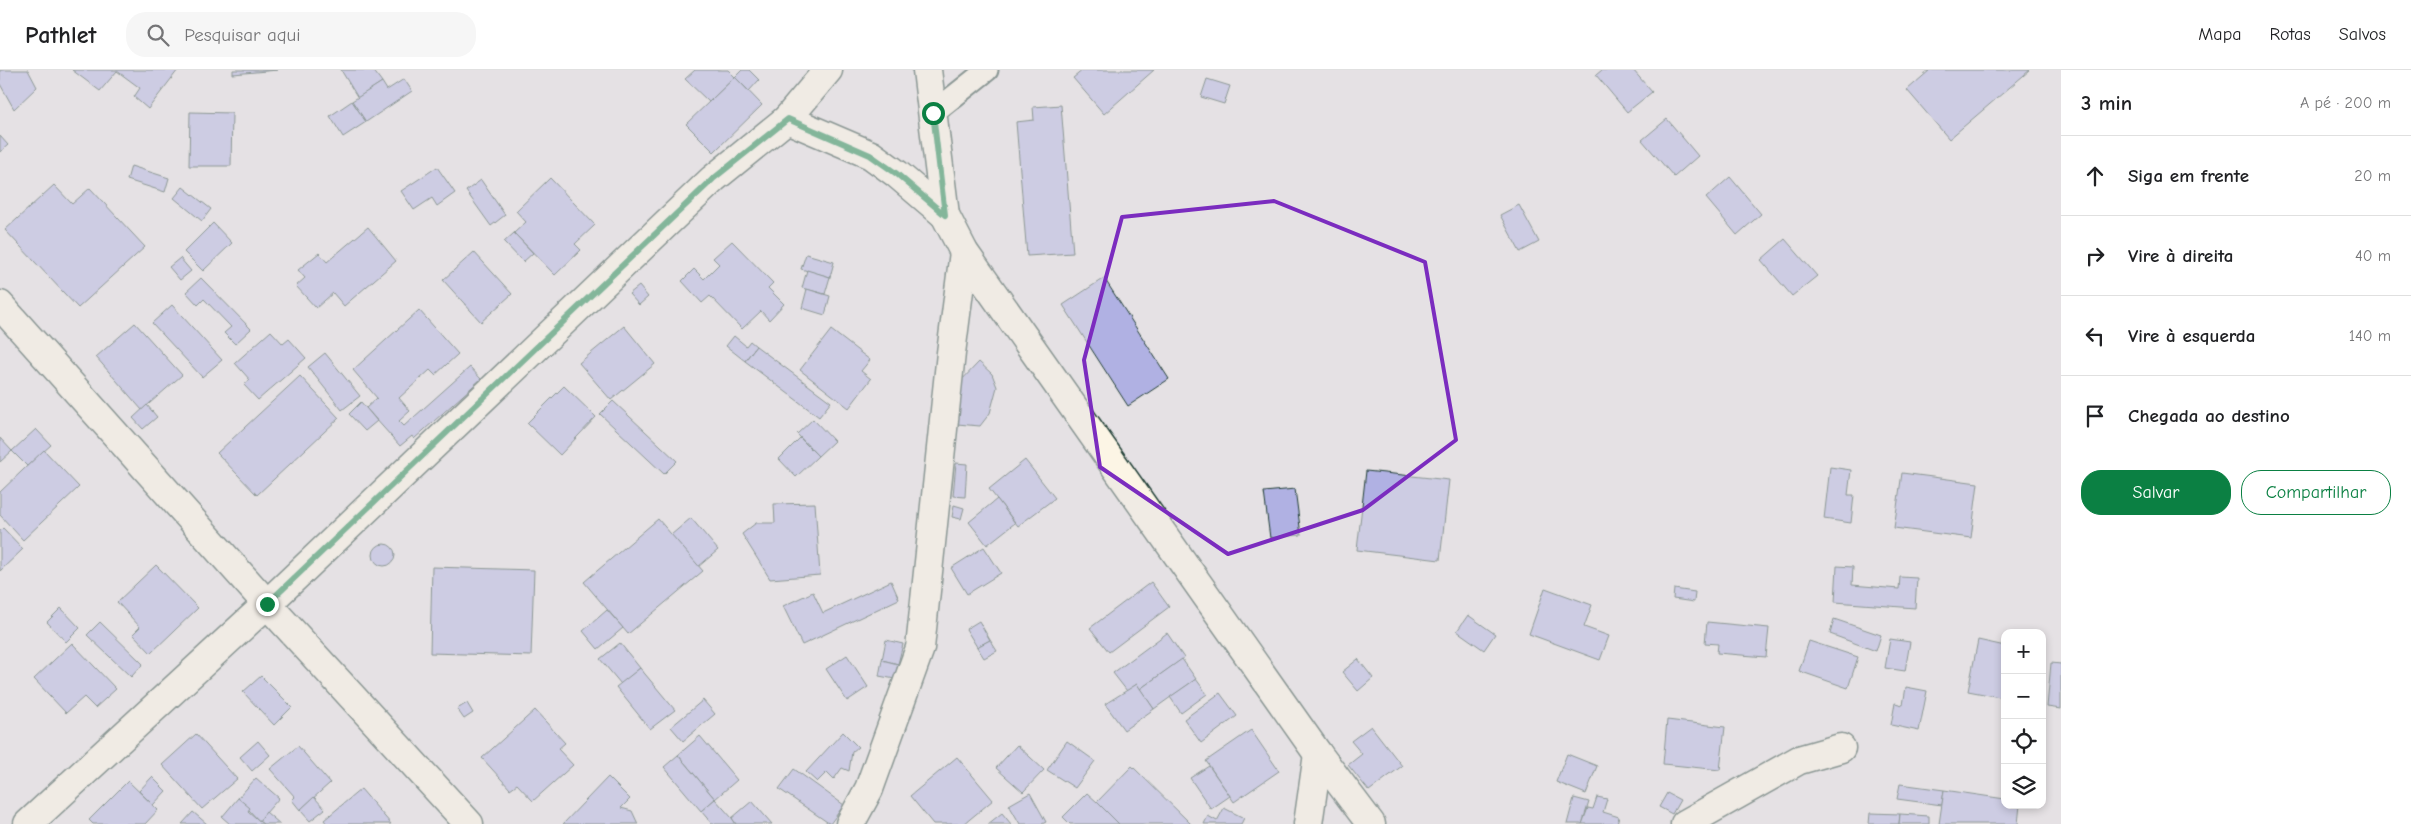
<!DOCTYPE html>
<html lang="pt">
<meta charset="utf-8">
<style>
body{margin:0;font-family:"Comic Neue",sans-serif;background:#f6f6f6;color:#202124}
.controls{position:absolute;right:15px;bottom:15px;display:grid;overflow:hidden;border-radius:10px;box-shadow:0 2px 8px #0003}
.controls button{width:45px;height:45px;display:grid;place-items:center;padding:0;border:0;border-bottom:1px solid #e0e0e0;background:#fff;color:#202124;font:25px sans-serif}
.stop{position:absolute;width:15px;height:15px;margin:-11px;border:4px solid #0b8043;border-radius:50%;background:#fff}
.stop.end{background:#0b8043;border-color:#fff;box-shadow:0 1px 5px #0008}
.list{margin:0;padding:0;list-style:none}
h2{display:flex;justify-content:space-between;align-items:center;height:65px;margin:0;padding:0 20px;font-size:21px}
h2 small{font-size:16px;font-weight:400;color:#757577}
.list li{display:grid;grid-template-columns:32px 1fr auto;gap:15px;align-items:center;box-sizing:border-box;height:80px;padding:0 20px;border-top:1px solid #e0e0e0}
.list b{display:block;font-size:19px;white-space:nowrap}
.list em{font-size:16px;font-style:normal;color:#757577}
.actions{display:flex;gap:10px;padding:15px 20px}
.actions a{flex:1;padding:11px 0;border:1px solid #0b8043;border-radius:20px;text-align:center;font-size:18px;color:#0b8043}
.actions .main{background:#0b8043;color:#fff}
.icon{flex:none;width:28px;height:28px;fill:none;stroke:currentColor;stroke-width:2;stroke-linecap:round;stroke-linejoin:round}
.map{position:relative;flex:none;width:2061px;height:754px;overflow:hidden}
header{display:flex;align-items:center;gap:30px;box-sizing:border-box;height:70px;padding:0 25px;background:#fff;border-bottom:1px solid #e0e0e0}
header strong{font-size:24px}
nav{display:flex;gap:28px;margin-inline-start:auto;font-size:18px}
.search{width:350px;height:45px;background:#f6f6f6;display:flex;align-items:center;gap:12px;box-sizing:border-box;padding:0 18px;border-radius:20px;color:#757577;font-size:19px}
main{display:flex}
aside{flex:1;background:#fff}
.map>svg:first-child{display:block}
.building{fill:#b0b1e3;stroke:#1f3d34}
.lines{fill:none;stroke-linecap:round;stroke-linejoin:round}
.lane-casing{stroke:#1f3d34;stroke-width:25}
.street-casing{stroke:#1f3d34;stroke-width:31}
.secondary-casing{stroke:#1f3d34;stroke-width:31}
.lane{stroke:#fcf5e5;stroke-width:21}
.street{stroke:#fcf5e5;stroke-width:28}
.secondary{stroke:#fcf5e5;stroke-width:28}
.route{stroke:#0b8043;stroke-width:6}
.marked{fill:none;stroke:#7b2cbf;stroke-width:4;stroke-linejoin:round}
</style>
<header>
<strong>Pathlet</strong>
<div class="search"><svg class="icon" aria-label="search" viewBox="0 0 24 24"><circle cx="10" cy="10" r="6"/><path d="M15 15l6 6"/></svg>Pesquisar aqui</div>
<nav><a>Mapa</a><a>Rotas</a><a>Salvos</a></nav>
</header>
<main>
<div class="map">
<svg width="2061" height="754" viewBox="0 0 2061 754">
<rect width="100%" height="100%" fill="#e5e1e4"/>
<filter id="ink" filterUnits="userSpaceOnUse"><feTurbulence type="fractalNoise" baseFrequency=".02" numOctaves="2"/><feDisplacementMap in="SourceGraphic" scale="10" xChannelSelector="R" yChannelSelector="G"/><feConvolveMatrix kernelMatrix="1 2 1 2 8 2 1 2 1" color-interpolation-filters="sRGB"/></filter>
<g filter="url(#ink)">
<g class="building">
<polygon points="0,0 28,0 37,17 14,39 0,14"/>
<polygon points="72,0 178,0 148,39 134,27 140,18 117,1 100,21"/>
<polygon points="233,0 278,0 233,4"/>
<polygon points="341,0 373,0 382,12 358,28"/>
<polygon points="695,0 728,0 735,7 709,32 685,9"/>
<polygon points="742,0 749,0 759,10 749,21 735,7"/>
<polygon points="1083,0 1154,0 1104,44 1073,8"/>
<polygon points="1602,0 1633,0 1652,22 1627,42 1596,5"/>
<polygon points="1930,0 2030,0 1949,69 1907,20"/>
<polygon points="735,7 762,35 714,82 686,54"/>
<polygon points="404,9 412,21 366,52 352,31 382,12 387,20"/>
<polygon points="1207,9 1230,16 1224,34 1201,27"/>
<polygon points="352,31 366,52 343,67 330,46"/>
<polygon points="1061,35 1073,183 1027,186 1016,52 1034,50 1033,37"/>
<polygon points="190,42 232,43 231,96 189,96"/>
<polygon points="1667,49 1698,86 1674,107 1642,70"/>
<polygon points="0,66 8,75 0,82"/>
<polygon points="131,96 169,108 165,122 127,110"/>
<polygon points="437,97 455,123 437,136 432,128 414,140 401,121"/>
<polygon points="1730,107 1761,144 1737,165 1706,128"/>
<polygon points="550,108 595,155 575,174 581,180 555,205 514,163 526,152 516,141"/>
<polygon points="481,110 505,145 491,156 466,121"/>
<polygon points="54,115 72,134 90,118 145,177 78,238 5,160"/>
<polygon points="183,117 211,139 202,151 174,128"/>
<polygon points="1519,135 1539,172 1520,182 1500,145"/>
<polygon points="213,153 232,173 203,201 184,182"/>
<polygon points="368,157 396,191 344,236 333,223 316,238 296,216 305,208 298,200 319,183 327,192"/>
<polygon points="514,163 533,183 523,192 504,172"/>
<polygon points="1785,169 1817,206 1792,226 1761,190"/>
<polygon points="732,171 773,213 768,218 784,234 769,250 761,241 742,259 710,226 702,233 682,211 694,199 704,209 719,194 713,188"/>
<polygon points="474,182 512,224 481,252 443,210"/>
<polygon points="806,184 834,192 830,207 801,199"/>
<polygon points="180,188 191,201 180,210 169,197"/>
<polygon points="807,200 830,207 825,224 802,218"/>
<polygon points="201,208 251,259 235,274 224,263 231,257 204,229 198,235 186,222"/>
<polygon points="1104,208 1169,309 1128,336 1063,235"/>
<polygon points="639,216 648,227 639,235 629,224"/>
<polygon points="807,219 830,226 825,245 802,238"/>
<polygon points="172,235 222,290 202,307 152,253"/>
<polygon points="419,240 458,284 435,305 430,300 399,328 410,341 399,351 404,356 470,297 481,309 414,369 412,366 400,376 366,338 377,328 353,300"/>
<polygon points="135,253 182,305 142,340 96,287"/>
<polygon points="624,256 655,294 611,330 579,293"/>
<polygon points="831,260 870,290 861,301 871,309 849,338 800,300"/>
<polygon points="271,261 283,274 289,269 306,288 258,330 244,315 250,310 235,293"/>
<polygon points="734,266 746,276 750,271 756,276 745,291 726,276"/>
<polygon points="756,276 831,332 819,347 745,291"/>
<polygon points="325,283 360,326 342,340 308,297"/>
<polygon points="979,292 992,304 997,317 990,343 980,356 957,354 956,316"/>
<polygon points="300,306 339,348 257,425 217,383"/>
<polygon points="564,316 596,347 560,385 527,353"/>
<polygon points="613,331 677,391 664,404 600,344"/>
<polygon points="361,332 377,351 365,361 349,344"/>
<polygon points="147,335 157,347 143,359 133,348"/>
<polygon points="813,349 834,371 818,386 797,364"/>
<polygon points="36,359 51,375 27,396 12,381"/>
<polygon points="0,368 12,381 0,392"/>
<polygon points="800,368 818,386 796,407 779,389"/>
<polygon points="44,380 79,417 23,470 0,445 0,422"/>
<polygon points="1025,390 1055,428 1018,456 989,419"/>
<polygon points="956,393 967,394 965,427 953,426"/>
<polygon points="1830,397 1851,400 1848,425 1854,425 1851,453 1824,449"/>
<polygon points="1366,401 1449,410 1440,490 1357,480"/>
<polygon points="1902,403 1978,413 1971,468 1894,458"/>
<polygon points="1295,419 1301,465 1270,468 1264,422"/>
<polygon points="997,429 1015,453 987,475 969,452"/>
<polygon points="815,433 820,505 770,509 742,464 756,453 775,453 774,434"/>
<polygon points="954,435 964,438 961,449 952,447"/>
<polygon points="691,448 718,480 698,497 671,465"/>
<polygon points="658,449 703,501 628,564 584,512"/>
<polygon points="3,458 23,479 0,501 0,461"/>
<circle cx="384" cy="485" r="11"/>
<polygon points="984,477 1001,503 967,524 951,498"/>
<polygon points="156,495 198,538 151,583 133,564 140,557 117,532"/>
<polygon points="1837,496 1853,497 1852,515 1899,519 1900,507 1917,508 1915,538 1835,532"/>
<polygon points="432,497 534,500 531,586 430,583"/>
<polygon points="891,511 899,529 802,575 783,536 813,522 823,543"/>
<polygon points="1151,512 1169,537 1109,582 1090,558"/>
<polygon points="1545,518 1592,535 1584,557 1609,566 1600,590 1529,564"/>
<polygon points="1674,519 1695,522 1694,532 1673,529"/>
<polygon points="61,538 80,558 66,572 47,552"/>
<polygon points="607,540 623,558 598,579 583,561"/>
<polygon points="1468,545 1495,564 1484,580 1457,561"/>
<polygon points="1834,549 1881,565 1876,581 1830,564"/>
<polygon points="979,551 990,570 977,577 966,559"/>
<polygon points="100,552 143,594 131,607 87,565"/>
<polygon points="1707,552 1769,558 1766,587 1717,583 1718,574 1705,573"/>
<polygon points="1167,563 1184,588 1140,619 1137,614 1127,621 1113,603"/>
<polygon points="1890,569 1910,572 1905,601 1885,598"/>
<polygon points="886,570 903,574 898,594 882,590"/>
<polygon points="990,570 997,581 984,588 977,577"/>
<polygon points="1978,570 2005,576 2005,628 1968,621"/>
<polygon points="1809,571 1858,587 1848,618 1799,601"/>
<polygon points="72,573 116,619 95,638 84,627 66,643 34,609"/>
<polygon points="620,573 640,598 621,614 600,589"/>
<polygon points="847,585 868,617 847,631 826,599"/>
<polygon points="1182,589 1196,609 1154,639 1140,619"/>
<polygon points="1358,589 1373,608 1358,621 1342,602"/>
<polygon points="882,590 898,594 895,609 879,606"/>
<polygon points="2051,593 2061,594 2061,639 2047,637"/>
<polygon points="640,598 675,640 650,659 616,617"/>
<polygon points="261,606 292,637 274,655 243,622"/>
<polygon points="1196,609 1207,624 1181,643 1170,627"/>
<polygon points="1137,614 1154,639 1124,660 1105,634"/>
<polygon points="1906,617 1927,621 1919,661 1891,655 1895,633 1903,635"/>
<polygon points="1220,623 1237,646 1201,673 1184,649"/>
<polygon points="703,630 715,644 683,671 671,657"/>
<polygon points="467,633 473,643 464,649 457,639"/>
<polygon points="535,640 565,673 558,679 573,695 533,731 517,714 510,719 482,688"/>
<polygon points="1667,650 1725,657 1720,700 1663,694"/>
<polygon points="1371,656 1402,696 1369,721 1348,695 1362,684 1351,671"/>
<polygon points="1251,660 1279,701 1234,732 1206,691"/>
<polygon points="843,662 858,677 852,682 849,701 842,698 834,709 827,702 817,712 806,702"/>
<polygon points="196,664 237,709 202,739 162,695"/>
<polygon points="700,666 737,710 715,729 678,685"/>
<polygon points="258,671 270,685 252,701 240,687"/>
<polygon points="1067,671 1095,691 1075,718 1047,700"/>
<polygon points="1017,675 1044,700 1023,722 996,698"/>
<polygon points="298,676 330,713 300,740 292,730 295,727 270,699"/>
<polygon points="1567,684 1597,696 1586,724 1556,712"/>
<polygon points="678,685 715,729 701,741 664,697"/>
<polygon points="957,687 993,730 964,754 933,754 910,726"/>
<polygon points="1132,696 1191,754 1119,754 1097,732"/>
<polygon points="1209,696 1230,726 1211,739 1190,708"/>
<polygon points="794,699 844,735 830,754 779,719"/>
<polygon points="152,707 166,721 153,735 139,721"/>
<polygon points="608,707 630,729 621,738 632,741 638,754 563,754"/>
<polygon points="256,708 279,728 259,751 238,728"/>
<polygon points="128,711 158,740 145,754 93,754 89,750"/>
<polygon points="1900,714 1944,720 1942,735 1897,729"/>
<polygon points="361,719 391,754 327,754 324,750"/>
<polygon points="1944,720 2005,729 2005,735 2020,735 2018,754 1939,754"/>
<polygon points="1030,723 1046,752 1042,754 1020,754 1009,735"/>
<polygon points="1087,723 1097,732 1119,754 1070,754 1063,747"/>
<polygon points="1667,723 1680,730 1672,744 1659,737"/>
<polygon points="314,727 325,739 310,751 300,740"/>
<polygon points="1597,727 1607,729 1603,742 1619,747 1617,754 1582,754 1588,738 1593,739"/>
<polygon points="238,728 250,738 248,741 263,754 230,754 222,747"/>
<polygon points="1574,728 1589,732 1582,754 1567,754"/>
<polygon points="715,729 732,748 736,754 712,754 701,741"/>
<polygon points="752,731 772,754 736,754 732,748"/>
<polygon points="1224,738 1244,748 1241,754 1204,754 1208,746 1217,751"/>
<polygon points="193,742 207,754 182,754"/>
<polygon points="266,742 280,754 263,754 259,751"/>
<polygon points="1002,743 1011,754 988,754"/>
<polygon points="1870,743 1900,744 1899,754 1869,754"/>
<polygon points="1900,744 1929,746 1929,754 1899,754"/>
</g>
<g class="lines">
<g class="lane-casing">
<polyline id="lane" points="933,43 987,0"/>
</g>
<g class="street-casing">
<g id="street">
<polyline points="0,235 267,534 469,754"/>
<polyline points="850,754 869,719 920,578 951,283 964,182"/>
<polyline points="1308,754 1318,684"/>
<polyline points="1685,754 1799,690 1841,678"/>
</g>
</g>
<g class="secondary-casing">
<g id="secondary">
<polyline points="927,0 945,145 964,182 1318,684 1371,754"/>
<polyline points="787,49 871,85 897,104 945,145"/>
<polyline points="28,754 267,534 713,109 787,49 828,0"/>
</g>
</g>
<use href="#lane" class="lane"/>
<use href="#street" class="street"/>
<use href="#secondary" class="secondary"/>
</g>
</g>
<g class="lines" filter="url(#ink)">
<polyline class="route" points="267,534 713,109 788,49 870,85 897,104 945,145 933,43"/>
</g>
<path d="M0 0H2061V754H0ZM1274,131L1425,192L1456,370L1363,440L1228,484L1100,397L1084,290L1122,147Z" fill="#e5e1e4" fill-opacity=".55" fill-rule="evenodd"/>
<path class="marked" d="M1274,131L1425,192L1456,370L1363,440L1228,484L1100,397L1084,290L1122,147Z"/>
</svg>
<div class="controls">
<button>+</button>
<button>−</button>
<button><svg class="icon" aria-label="locate" viewBox="0 0 24 24"><circle cx="12" cy="12" r="6"/><path d="M12 2v4M12 18v4M2 12h4M18 12h4"/></svg></button>
<button><svg class="icon" aria-label="layers" viewBox="0 0 24 24"><path d="M12 4l9 5-9 5-9-5zM3 14l9 5 9-5"/></svg></button>
</div>
<div class="stop" style="left:933px;top:43px"></div>
<div class="stop end" style="left:267px;top:534px"></div>
</div>
<aside>
<h2>3 min<small>A pé · 200 m</small></h2>
<ul class="list">
<li><svg class="icon" aria-label="ahead" viewBox="0 0 24 24"><path d="M12 20V5M6 11l6-6 6 6"/></svg><div><b>Siga em frente</b></div><em>20 m</em></li>
<li><svg class="icon" aria-label="right" viewBox="0 0 24 24"><path d="M7 20v-9h11M14 6l5 5-5 5"/></svg><div><b>Vire à direita</b></div><em>40 m</em></li>
<li><svg class="icon" aria-label="left" viewBox="0 0 24 24"><path d="M17 20v-9H6M10 6l-5 5 5 5"/></svg><div><b>Vire à esquerda</b></div><em>140 m</em></li>
<li><svg class="icon" aria-label="arrive" viewBox="0 0 24 24"><path d="M6 21V4h12l-3 4 3 4H6"/></svg><div><b>Chegada ao destino</b></div></li>
</ul>
<div class="actions"><a class="main">Salvar</a><a>Compartilhar</a></div>
</aside>
</main>
